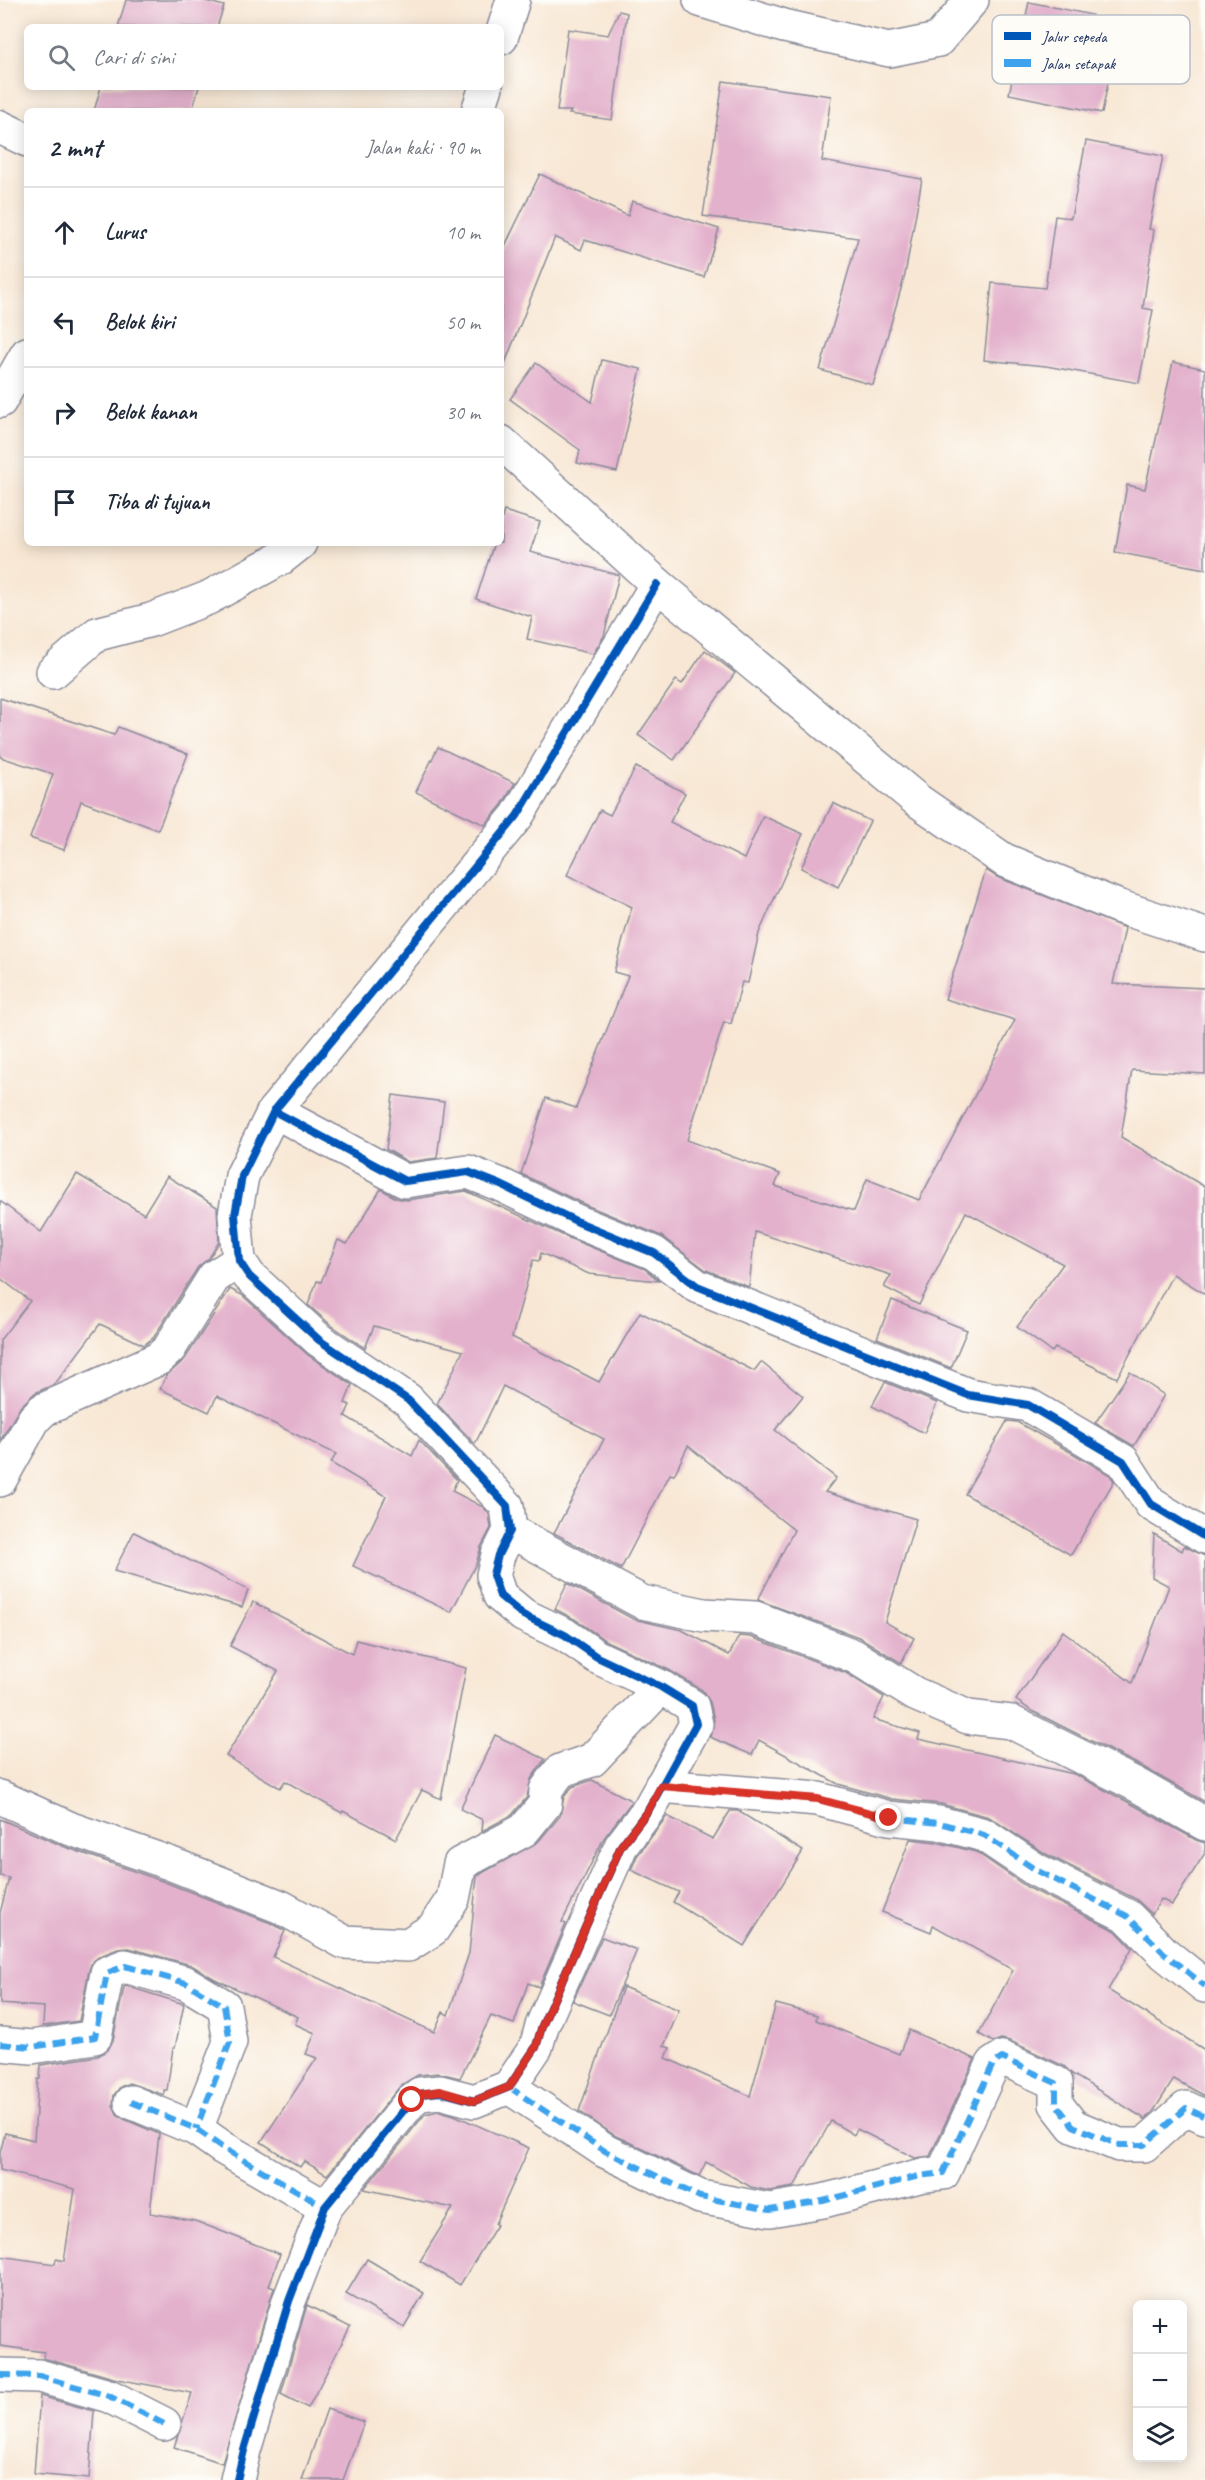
<!DOCTYPE html>
<html lang="id">
<meta charset="utf-8">
<style>
body{margin:0;font-family:Caveat,sans-serif;background:#f2f2f3;color:#1f2937}
.controls{position:absolute;right:18px;bottom:18px;display:grid;overflow:hidden;border-radius:9px;box-shadow:0 3px 15px #0003}
.controls button{width:54px;height:54px;display:grid;place-items:center;padding:0;border:0;border-bottom:2px solid #e0e1e3;background:#fff;color:#1f2937;font:30px sans-serif}
.stop{position:absolute;width:18px;height:18px;margin:-14px;border:4px solid #d93025;border-radius:50%;background:#fff}
.stop.end{background:#d93025;border-color:#fff;box-shadow:0 2px 6px #0008}
.list{margin:0;padding:0;list-style:none}
h2{display:flex;justify-content:space-between;align-items:center;height:78px;margin:0;padding:0 24px;font-size:26px}
h2 small{font-size:20px;font-weight:400;color:#747a83}
.list li{display:grid;grid-template-columns:39px 1fr auto;gap:18px;align-items:center;box-sizing:border-box;height:90px;padding:0 24px;border-top:2px solid #e0e1e3}
.list b{display:block;font-size:22px;white-space:nowrap}
.list em{font-size:20px;font-style:normal;color:#747a83}
.icon{flex:none;width:33px;height:33px;fill:none;stroke:currentColor;stroke-width:2;stroke-linecap:round;stroke-linejoin:round}
.map{position:relative;flex:none;width:1205px;height:2480px;overflow:hidden}
.search{position:absolute;background:#fff;box-shadow:0 3px 15px #0003;left:24px;top:24px;width:480px;height:66px;display:flex;align-items:center;gap:15px;box-sizing:border-box;padding:0 21px;border-radius:9px;color:#747a83;font-size:22px}
.panel{position:absolute;background:#fff;box-shadow:0 3px 15px #0003;left:24px;top:108px;width:480px;height:438px;border-radius:9px}
.map>svg:first-child{display:block}
.building{fill:#e3b1cc}
.lines{fill:none;stroke-linecap:round;stroke-linejoin:round}
.street-casing{stroke:#8a8b99;stroke-width:36}
.street{stroke:#fff;stroke-width:33}
.quiet{stroke:#3da3ed;stroke-width:6;stroke-dasharray:12 6;stroke-linecap:butt}
.cycleway-casing{stroke:#fdfcf7;stroke-width:11}
.cycleway{stroke:#0057b8;stroke-width:8}
.route{stroke:#d93025;stroke-width:8}
.key{fill:#fdfcf7;stroke:#b9bec9;stroke-width:1.5}
.key-label{font-size:16px;fill:#1b2f5e}
</style>
<div class="map">
<svg width="1205" height="2480" viewBox="0 0 1205 2480">
<rect width="100%" height="100%" fill="#fdfcf7"/>
<filter id="ink" filterUnits="userSpaceOnUse"><feTurbulence type="fractalNoise" baseFrequency=".0167" numOctaves="2"/><feDisplacementMap in="SourceGraphic" scale="12" xChannelSelector="R" yChannelSelector="G"/><feConvolveMatrix kernelMatrix="1 2 1 2 8 2 1 2 1" color-interpolation-filters="sRGB"/></filter>
<filter id="wash" filterUnits="userSpaceOnUse"><feTurbulence type="fractalNoise" baseFrequency=".008" numOctaves="4" result="noise"/><feDisplacementMap in="SourceGraphic" scale="24" xChannelSelector="R" yChannelSelector="G"/><feGaussianBlur stdDeviation="1.35" result="paint"/><feColorMatrix in="noise" values="0 0 0 0 0 0 0 0 0 0 0 0 0 0 0 0 0 1.4 0 .05"/><feComposite in="paint" operator="in"/></filter>
<g filter="url(#wash)">
<rect width="100%" height="100%" fill="#f8e7d4"/>
<g id="blocks">
<g class="building">
<polygon points="126,0 202,0 224,6 217,27 118,27"/>
<polygon points="1029,2 1092,15 1091,20 1119,26 1102,113 1009,94"/>
<polygon points="619,11 627,13 612,120 569,114 571,111 557,111 568,29 608,35"/>
<polygon points="723,81 831,96 822,161 922,179 905,275 873,385 820,370 858,238 703,216"/>
<polygon points="101,87 199,87 192,111 94,111"/>
<polygon points="1086,141 1163,156 1149,229 1154,230 1143,308 1153,310 1139,383 1046,366 984,360 992,283 1045,288 1055,216 1071,218"/>
<polygon points="540,174 628,216 632,201 719,229 704,277 585,240 581,250 555,237 503,368 501,368 501,254"/>
<polygon points="602,360 641,369 617,472 577,463 580,450 510,399 536,363 592,402"/>
<polygon points="1173,362 1205,369 1205,569 1115,552 1127,485 1145,489"/>
<polygon points="504,511 540,522 530,552 619,575 604,636 593,654 527,639 532,617 476,599 494,543 501,543 501,521"/>
<polygon points="705,650 735,673 674,760 638,735 676,680 682,684"/>
<polygon points="0,698 114,735 118,727 188,754 158,830 81,801 64,850 30,838 53,774 0,757"/>
<polygon points="438,747 515,783 502,805 485,825 416,792"/>
<polygon points="636,767 685,793 670,822 744,859 763,816 803,834 759,933 748,983 742,982 731,1024 724,1022 687,1140 780,1174 775,1186 854,1211 867,1179 919,1200 1015,1020 945,999 986,870 997,877 1125,928 1113,984 1205,988 1205,1074 1132,1070 1121,1137 1205,1187 1205,1294 1173,1274 1117,1378 1055,1348 1052,1352 1017,1327 1063,1264 966,1212 919,1305 884,1287 891,1275 755,1232 749,1287 706,1270 661,1236 586,1205 521,1174 546,1098 576,1108 628,976 614,972 632,907 567,875 600,810 610,815"/>
<polygon points="833,803 870,821 838,887 801,868"/>
<polygon points="393,1095 444,1102 437,1158 408,1162 386,1149"/>
<polygon points="77,1174 144,1214 167,1176 217,1207 219,1242 209,1258 198,1267 154,1337 144,1345 100,1324 55,1384 35,1393 21,1406 0,1441 0,1340 30,1301 0,1278 0,1201 41,1232"/>
<polygon points="381,1189 396,1198 407,1200 466,1191 571,1239 645,1269 659,1281 589,1274 541,1253 539,1261 533,1260 512,1337 599,1382 640,1312 754,1371 761,1362 803,1396 775,1430 836,1478 825,1492 916,1519 885,1622 914,1638 901,1663 861,1638 758,1600 794,1530 688,1446 674,1475 670,1474 621,1569 554,1533 604,1439 503,1386 475,1444 437,1404 463,1351 374,1326 365,1348 331,1325 308,1305 317,1281 321,1282 338,1240 347,1244"/>
<polygon points="230,1289 242,1295 308,1355 352,1385 345,1403 350,1405 345,1416 412,1456 419,1440 457,1480 452,1491 483,1507 489,1514 491,1528 481,1547 476,1564 451,1612 353,1566 386,1496 331,1463 336,1454 217,1396 209,1412 160,1389 166,1376 185,1359"/>
<polygon points="892,1300 967,1330 951,1368 877,1338"/>
<polygon points="1130,1372 1164,1395 1134,1446 1095,1423"/>
<polygon points="885,1382 937,1403 924,1433 872,1406"/>
<polygon points="1007,1421 1017,1422 1074,1454 1110,1475 1114,1481 1071,1555 965,1494"/>
<polygon points="134,1532 248,1590 242,1607 114,1571"/>
<polygon points="1154,1534 1182,1551 1184,1546 1205,1556 1205,1802 1143,1767 1032,1711 1016,1700 1063,1631 1132,1683 1169,1586 1152,1577"/>
<polygon points="567,1583 633,1619 682,1630 729,1655 739,1636 751,1637 846,1673 884,1697 873,1719 920,1733 918,1739 1074,1774 1126,1801 1196,1840 1205,1843 1205,1853 1172,1905 1161,1899 1152,1914 1136,1899 1046,1854 989,1817 941,1804 892,1799 838,1784 759,1740 752,1755 710,1737 714,1720 710,1702 702,1690 669,1670 606,1641 576,1620 555,1609"/>
<polygon points="253,1602 352,1654 356,1640 466,1668 441,1799 422,1790 396,1839 343,1811 342,1813 285,1781 280,1788 226,1756 278,1671 230,1646"/>
<polygon points="495,1735 545,1759 531,1779 527,1797 512,1815 482,1831 483,1820 460,1809"/>
<polygon points="592,1780 632,1801 604,1838 562,1922 566,1924 539,1987 528,1983 514,2024 491,2016 460,2078 439,2073 418,2075 401,2085 327,2175 304,2161 300,2167 261,2142 317,2058 306,2054 315,2033 295,2024 298,2017 215,1979 191,1965 129,1948 118,1949 100,1956 92,1962 89,1970 79,2021 43,2026 44,2007 0,2004 0,1913 9,1878 0,1876 0,1819 65,1847 162,1881 273,1924 285,1931 273,1957 434,2032 443,2012 448,2015 469,1953 477,1876 538,1842 560,1816 564,1797 572,1787"/>
<polygon points="730,1811 738,1811 803,1851 744,1946 673,1902 679,1892 631,1870 637,1856 667,1816 713,1839"/>
<polygon points="910,1839 936,1842 976,1852 1027,1887 1116,1931 1132,1948 1108,1990 1205,2050 1205,2096 1174,2079 1153,2112 1145,2119 1072,2074 1064,2066 1010,2041 1001,2039 993,2042 979,2034 1013,1970 933,1925 931,1932 882,1912"/>
<polygon points="602,1937 637,1950 609,2015 573,2001"/>
<polygon points="126,1986 184,2004 175,2048 173,2048 167,2090 164,2090 164,2095 129,2083 120,2087 114,2095 113,2105 117,2114 124,2119 159,2134 150,2213 195,2221 280,2254 269,2286 274,2288 222,2463 174,2447 192,2393 117,2379 43,2358 44,2352 0,2346 0,2256 55,2264 56,2259 64,2261 75,2189 0,2170 0,2153 5,2133 34,2140 38,2079 40,2079 41,2065 98,2056 108,2050 113,2040 124,1987"/>
<polygon points="623,1987 679,2010 664,2046 670,2048 666,2058 750,2096 776,2004 817,2015 816,2020 899,2054 909,2030 975,2059 930,2156 915,2158 857,2129 854,2135 831,2121 794,2187 770,2191 751,2187 706,2162 699,2176 614,2135 579,2111"/>
<polygon points="438,2111 454,2115 529,2148 495,2224 497,2225 460,2285 420,2261 453,2208 364,2189 425,2114"/>
<polygon points="367,2259 424,2293 404,2327 346,2294"/>
<polygon points="307,2305 350,2327 308,2408 281,2394"/>
<polygon points="40,2396 94,2411 89,2479 34,2474"/>
<polygon points="327,2409 364,2422 343,2480 302,2480"/>
</g>
</g>
</g>
<g filter="url(#ink)">
<use href="#blocks" fill-opacity="0" stroke="#8a8b99" stroke-width="1.5"/>
<g class="lines">
<g class="street-casing">
<g id="street">
<polyline points="700,0 784,26 889,50 938,40 972,0"/>
<polyline points="501,38 513,0"/>
<polyline points="478,111 486,87"/>
<polyline points="0,127 27,140"/>
<polyline points="0,401 27,354"/>
<polyline points="501,442 657,584 917,800 1004,860 1117,906 1205,935"/>
<polyline points="53,672 97,634 151,620 208,598 281,558 300,543"/>
<polyline points="274,1111 405,1181 468,1172 501,1185 578,1222 654,1253 697,1286 968,1395 1028,1405 1123,1461 1151,1504 1205,1537"/>
<polyline points="0,1480 34,1419 43,1410 158,1359 169,1349 214,1277 239,1261"/>
<polyline points="510,1531 642,1602 704,1615 755,1618 854,1656 915,1694 968,1717 1011,1722 1135,1784 1205,1824"/>
<polyline points="661,1786 818,1799 889,1818 939,1823 984,1835 1036,1870 1127,1916 1165,1954 1205,1986"/>
<polyline points="0,1797 71,1829 169,1863 281,1907 344,1942 408,1945 433,1929 453,1899 460,1864 524,1830 545,1804 546,1790 560,1771 592,1760 661,1687"/>
<polyline points="0,2044 32,2047 95,2037 107,1973 125,1966 186,1983 224,2006 230,2042 196,2129"/>
<polyline points="509,2087 605,2151 700,2197 770,2210 823,2201 919,2176 943,2173 993,2064 1002,2058 1056,2083 1056,2104 1073,2126 1119,2145 1144,2145 1186,2108 1205,2117"/>
<polyline points="131,2102 196,2129 223,2148 325,2207"/>
<polyline points="0,2375 39,2376 109,2396 164,2424"/>
<polyline points="237,2480 244,2450 289,2301 325,2207 412,2100 420,2094 440,2092 474,2101 509,2087 536,2047 542,2026 621,1846 649,1809 696,1724 692,1706 661,1687 597,1657 565,1635 523,1615 500,1596 493,1575 498,1555 510,1531 507,1506 408,1400 319,1340 249,1276 239,1261 235,1215 242,1176 274,1111 517,816 657,584"/>
</g>
</g>
<use href="#street" class="street"/>
<g class="quiet">
<polyline points="660,1789 661,1786 818,1799 889,1818 939,1823 984,1835 1036,1870 1127,1916 1165,1954 1205,1986"/>
<polyline points="0,2044 32,2047 95,2037 107,1973 125,1966 186,1983 224,2006 230,2042 196,2129"/>
<polyline points="509,2087 605,2151 700,2197 770,2210 823,2201 919,2176 943,2173 993,2064 1002,2058 1056,2083 1056,2104 1073,2126 1119,2145 1144,2145 1186,2108 1205,2117"/>
<polyline points="131,2102 196,2129 223,2148 325,2207"/>
<polyline points="0,2375 39,2376 109,2396 164,2424"/>
</g>
<g class="cycleway-casing">
<g id="cycleway">
<polyline points="274,1111 405,1181 468,1172 501,1185 578,1222 654,1253 697,1286 968,1395 1028,1405 1123,1461 1151,1504 1205,1537"/>
<polyline points="237,2480 244,2450 289,2301 325,2207 412,2100 420,2094 440,2092 474,2101 509,2087 536,2047 542,2026 621,1846 649,1809 696,1724 692,1706 661,1687 597,1657 565,1635 523,1615 500,1596 493,1575 498,1555 510,1531 507,1506 408,1400 319,1340 249,1276 239,1261 235,1215 242,1176 274,1111 517,816 657,584"/>
</g>
</g>
<use href="#cycleway" class="cycleway"/>
</g>
</g>
<g class="lines" filter="url(#ink)">
<polyline class="route" points="412,2100 420,2094 440,2091 474,2101 509,2087 536,2047 542,2026 621,1846 649,1809 661,1786 818,1799 889,1818"/>
</g>
<rect x="992" y="15" width="198" height="69" rx="9" class="key"/>
<rect x="1004" y="32" width="27" height="8" fill="#0057b8"/>
<rect x="1004" y="59" width="27" height="8" fill="#3da3ed"/>
<g class="key-label">
<text x="1042" y="42">Jalur sepeda</text>
<text x="1042" y="69">Jalan setapak</text>
</g>
</svg>
<div class="controls">
<button>+</button>
<button>−</button>
<button><svg class="icon" aria-label="layers" viewBox="0 0 24 24"><path d="M12 4l9 5-9 5-9-5zM3 14l9 5 9-5"/></svg></button>
</div>
<div class="stop" style="left:412px;top:2100px"></div>
<div class="stop end" style="left:889px;top:1818px"></div>
<div class="search"><svg class="icon" aria-label="search" viewBox="0 0 24 24"><circle cx="10" cy="10" r="6"/><path d="M15 15l6 6"/></svg>Cari di sini</div>
<section class="panel">
<h2>2 mnt<small>Jalan kaki · 90 m</small></h2>
<ul class="list">
<li><svg class="icon" aria-label="ahead" viewBox="0 0 24 24"><path d="M12 20V5M6 11l6-6 6 6"/></svg><div><b>Lurus</b></div><em>10 m</em></li>
<li><svg class="icon" aria-label="left" viewBox="0 0 24 24"><path d="M17 20v-9H6M10 6l-5 5 5 5"/></svg><div><b>Belok kiri</b></div><em>50 m</em></li>
<li><svg class="icon" aria-label="right" viewBox="0 0 24 24"><path d="M7 20v-9h11M14 6l5 5-5 5"/></svg><div><b>Belok kanan</b></div><em>30 m</em></li>
<li><svg class="icon" aria-label="arrive" viewBox="0 0 24 24"><path d="M6 21V4h12l-3 4 3 4H6"/></svg><div><b>Tiba di tujuan</b></div></li>
</ul>
</section>
</div>
